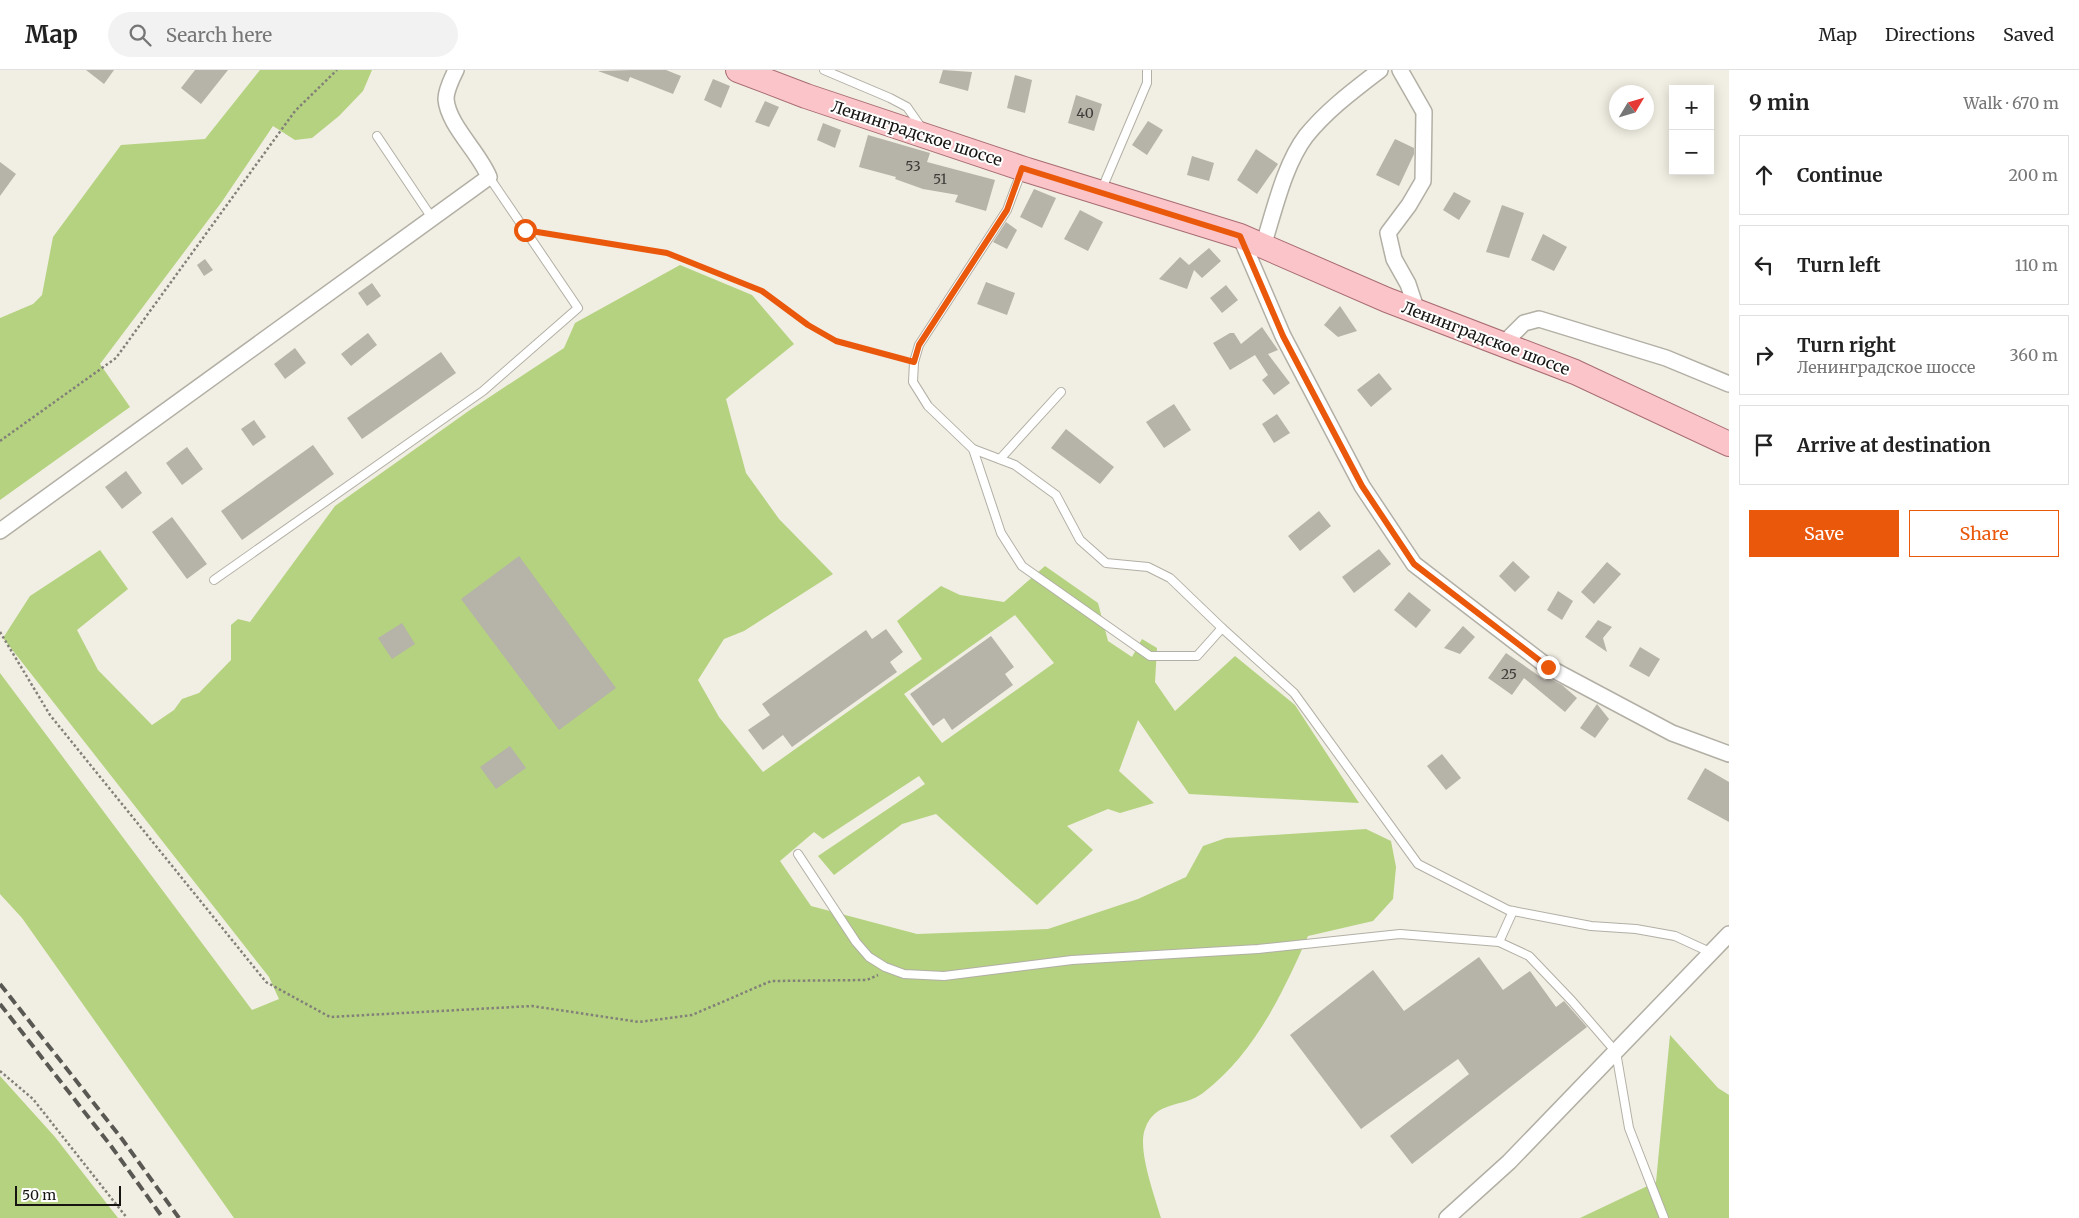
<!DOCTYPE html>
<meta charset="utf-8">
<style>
body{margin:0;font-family:Merriweather,serif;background:#f2f2f2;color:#222}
.controls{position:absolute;right:15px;top:15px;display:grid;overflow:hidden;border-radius:0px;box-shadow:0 2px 12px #0003}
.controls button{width:45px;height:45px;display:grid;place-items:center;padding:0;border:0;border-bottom:1px solid #e0e0e0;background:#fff;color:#222;font:25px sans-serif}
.compass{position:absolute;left:1609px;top:15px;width:45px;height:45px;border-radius:50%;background:#fff;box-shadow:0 2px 12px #0003;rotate:52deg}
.scale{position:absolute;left:15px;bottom:12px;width:106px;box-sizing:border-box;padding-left:5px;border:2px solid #161512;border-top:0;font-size:14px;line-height:18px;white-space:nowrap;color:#161512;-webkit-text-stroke:4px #fff;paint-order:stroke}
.stop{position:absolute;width:15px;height:15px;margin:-11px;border:4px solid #ea580c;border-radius:50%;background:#fff}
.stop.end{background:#ea580c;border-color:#fff;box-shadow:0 1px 5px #0008}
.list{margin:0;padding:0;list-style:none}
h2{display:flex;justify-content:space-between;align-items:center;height:65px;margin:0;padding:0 20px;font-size:21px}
h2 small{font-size:16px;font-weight:400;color:#767676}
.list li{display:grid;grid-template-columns:32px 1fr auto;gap:15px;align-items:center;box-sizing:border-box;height:80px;margin:0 10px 10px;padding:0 10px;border:1px solid #e0e0e0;border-radius:0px}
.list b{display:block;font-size:19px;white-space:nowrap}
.list p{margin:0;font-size:16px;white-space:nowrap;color:#767676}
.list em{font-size:16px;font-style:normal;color:#767676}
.actions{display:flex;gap:10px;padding:15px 20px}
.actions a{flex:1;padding:11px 0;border:1px solid #ea580c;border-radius:0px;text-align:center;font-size:18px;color:#ea580c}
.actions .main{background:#ea580c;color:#fff}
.icon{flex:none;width:28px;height:28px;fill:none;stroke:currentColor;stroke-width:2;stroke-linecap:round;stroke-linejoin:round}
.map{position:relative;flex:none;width:1729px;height:1148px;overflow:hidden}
header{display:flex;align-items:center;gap:30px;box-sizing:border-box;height:70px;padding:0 25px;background:#fff;border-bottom:1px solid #e0e0e0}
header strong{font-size:24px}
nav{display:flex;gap:28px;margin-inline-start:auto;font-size:18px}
.search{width:350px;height:45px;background:#f2f2f2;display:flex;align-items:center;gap:12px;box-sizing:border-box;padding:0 18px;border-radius:28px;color:#767676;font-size:19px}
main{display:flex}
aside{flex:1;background:#fff}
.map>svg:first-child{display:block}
.green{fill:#b4d27f;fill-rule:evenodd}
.building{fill:#b6b3a9}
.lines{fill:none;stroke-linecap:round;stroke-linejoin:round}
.lane-casing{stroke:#b2afa5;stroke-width:10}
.street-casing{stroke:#b2afa5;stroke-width:18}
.primary-casing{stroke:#a86d71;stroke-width:26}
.path{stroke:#828079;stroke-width:2.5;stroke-dasharray:2.5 2.5;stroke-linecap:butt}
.lane{stroke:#fff;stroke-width:8}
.street{stroke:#fff;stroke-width:15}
.primary{stroke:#fac4c8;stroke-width:24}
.rail{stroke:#595852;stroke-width:4;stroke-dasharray:10 5;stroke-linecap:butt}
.route{stroke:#ea580c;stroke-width:6}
.labels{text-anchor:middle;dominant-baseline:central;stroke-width:4;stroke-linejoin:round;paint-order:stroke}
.number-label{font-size:14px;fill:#3e3c38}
.street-label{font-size:16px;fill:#161512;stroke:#fff}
</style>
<header>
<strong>Map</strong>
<div class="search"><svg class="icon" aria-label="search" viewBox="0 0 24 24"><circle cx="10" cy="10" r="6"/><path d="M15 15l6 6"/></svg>Search here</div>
<nav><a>Map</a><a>Directions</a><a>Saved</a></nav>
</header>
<main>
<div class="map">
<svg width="1729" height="1148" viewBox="0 0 1729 1148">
<rect width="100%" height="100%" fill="#f1eee3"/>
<g class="green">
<polygon points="260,0 372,0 363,21 339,46 312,68 295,70 273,56 221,133 100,294 130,337 0,430 0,248 33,234 42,225 53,167 121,75 205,69"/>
<path d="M680,195L752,225L794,274L726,329L746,403L779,449L833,504L744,561L724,569L698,610L719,647L763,702L922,589L897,551L941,516L960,525L1004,532L1045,496L1098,533L1108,571L1132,587L1142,569L1157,578L1155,612L1175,641L1235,586L1295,635L1359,733L1189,724L1138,650L1119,701L1154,733L1120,743L1108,739L1067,756L1093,780L1037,835L936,744L902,754L834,805L818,786L925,714L919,706L823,769L814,762L780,791L811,836L917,864L1048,859L1138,829L1186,807L1203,776L1226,768L1366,759L1391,771L1396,797L1393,829L1373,851L1308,866C1282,924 1255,983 1203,1023C1183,1038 1155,1030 1145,1059C1137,1079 1155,1127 1161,1148H234L22,848L0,824V603L252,940L279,929L269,907L3,568L30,526L100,480L128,519L77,560L98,600L152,655L174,640L182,629L199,623L231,590V555L238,549L250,552L335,436L470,340L564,278L575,253ZM1015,545L1054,593L942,673L904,624Z"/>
<polygon points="1670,965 1718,1018 1729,1025 1729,1148 1580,1148 1656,1112"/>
<polygon points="0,1006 55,1067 118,1148 0,1148"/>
</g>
<g class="building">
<polygon points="86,0 114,0 104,14"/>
<polygon points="195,0 228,0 201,34 181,18"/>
<polygon points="632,0 666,0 681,6 673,24 630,7 628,12 598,1"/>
<polygon points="943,0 972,2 968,21 939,13"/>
<polygon points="1015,5 1032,10 1025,43 1007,38"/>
<polygon points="713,9 730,16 721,38 704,30"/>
<polygon points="1076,25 1102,34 1094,61 1068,53"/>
<polygon points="765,31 779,37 769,57 755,52"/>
<polygon points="1148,51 1163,60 1147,85 1132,75"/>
<polygon points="823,53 841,60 835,78 817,70"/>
<polygon points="868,65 930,83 927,92 995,110 986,141 955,132 958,125 923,119 895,109 896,107 859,97"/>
<polygon points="1395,69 1414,78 1414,84 1399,116 1376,105"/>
<polygon points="1256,79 1278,94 1257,124 1237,110"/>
<polygon points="1192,86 1214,93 1209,111 1187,105"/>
<polygon points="0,92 16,104 0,126"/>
<polygon points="1034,119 1056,128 1042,158 1020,147"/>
<polygon points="1454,122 1471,131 1459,150 1443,140"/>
<polygon points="1502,135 1524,143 1509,188 1486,182"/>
<polygon points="1080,140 1103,152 1088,181 1064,169"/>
<polygon points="1006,152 1017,160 1007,179 993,172"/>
<polygon points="1543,164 1567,177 1554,201 1531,190"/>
<polygon points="1209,178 1221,191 1202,208 1194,200 1187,219 1159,209 1180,187 1189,195"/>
<polygon points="205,189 213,200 204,206 197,195"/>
<polygon points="986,212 1015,223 1007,245 977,234"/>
<polygon points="372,213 381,226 367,236 358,223"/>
<polygon points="1226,215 1238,230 1222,243 1210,228"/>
<polygon points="1340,236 1357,261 1338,267 1324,255"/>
<polygon points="1262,257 1278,280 1268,284 1290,313 1274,325 1262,310 1268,305 1255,285 1230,300 1213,273 1230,263 1234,263 1241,274"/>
<polygon points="368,263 377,275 351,296 341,284"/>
<polygon points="295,278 306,293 285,309 274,294"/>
<polygon points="441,282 456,303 362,369 347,348"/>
<polygon points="1379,303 1392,319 1371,337 1357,320"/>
<polygon points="1174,334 1191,360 1164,378 1146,352"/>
<polygon points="1277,344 1290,363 1274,373 1262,354"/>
<polygon points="254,350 266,367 253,376 241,359"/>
<polygon points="1066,359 1114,397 1100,414 1051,378"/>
<polygon points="313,375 334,404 242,470 221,441"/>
<polygon points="187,377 203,399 182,415 166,393"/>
<polygon points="126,401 142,423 122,439 105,417"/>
<polygon points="1319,441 1331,456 1300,481 1288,466"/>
<polygon points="172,447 207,494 187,509 152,462"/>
<polygon points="1379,479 1391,494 1354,523 1342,507"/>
<polygon points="519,486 616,618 559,660 461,529"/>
<polygon points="1513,491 1530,507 1515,522 1499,506"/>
<polygon points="1607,492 1621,504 1594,534 1581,522"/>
<polygon points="1558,521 1573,531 1562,550 1547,540"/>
<polygon points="1409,522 1431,540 1416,558 1394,540"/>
<polygon points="1598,550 1612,557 1603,568 1607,582 1585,567"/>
<polygon points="402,553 415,574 392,589 378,568"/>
<polygon points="1463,556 1475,567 1460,584 1444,578"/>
<polygon points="886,559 903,582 890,592 897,602 792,677 783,665 763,680 748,660 770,645 762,634 866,560 872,569"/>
<polygon points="991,566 1014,597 1005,604 1013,615 952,660 944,648 933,656 910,624"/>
<polygon points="1640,577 1660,589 1649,607 1629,596"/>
<polygon points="1506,583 1545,610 1547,607 1562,615 1577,628 1565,642 1524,608 1512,625 1488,608"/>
<polygon points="1597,634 1609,649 1595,668 1580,658"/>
<polygon points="510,676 526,698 496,719 480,697"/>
<polygon points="1442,684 1461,708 1446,720 1427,696"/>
<polygon points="1705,698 1729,712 1729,752 1687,729"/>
<polygon points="1479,887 1503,920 1530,901 1556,937 1564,931 1587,957 1412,1094 1390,1066 1469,1004 1458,989 1361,1059 1290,965 1373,900 1404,941"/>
</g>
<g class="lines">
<g class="lane-casing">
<g id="lane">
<polyline points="824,0 890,28 907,37 921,57"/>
<polyline points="377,66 432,148"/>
<polyline points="1022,100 1007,140 919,275 914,292 913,312 928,336 973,379 1001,463 1022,496 1150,586 1197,586 1222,558 1294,623 1418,794 1508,840 1591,856 1636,859 1675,866 1712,883"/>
<polyline points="1101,121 1147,13 1147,0"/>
<polyline points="973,379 1015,395 1056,425 1080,470 1106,493 1148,497 1170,508 1222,558"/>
<polyline points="1000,389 1061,322"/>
<polyline points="214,510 483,321 578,238 489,107"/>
<polyline points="798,784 856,872 869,887 885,897 904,904 944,906 1072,890 1258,879 1400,864 1499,872 1513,841"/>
<polyline points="1499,872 1529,886 1572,931 1616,982 1629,1058 1664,1148"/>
</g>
</g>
<g class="street-casing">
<g id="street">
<polyline points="1400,0 1424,42 1423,111 1409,135 1388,163 1394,189 1408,214 1417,241"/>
<polyline points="1240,166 1283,266 1362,416 1414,494 1548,597 1672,663 1729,684"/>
<path d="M1263,176C1274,142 1284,95 1306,66C1327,40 1354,20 1380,0"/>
<polyline points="1503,274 1524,253 1539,249 1666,288 1729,314"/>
<path d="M0,461L489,107C479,82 448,55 446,29C446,20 452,8 456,0"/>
<polyline points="1447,1148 1509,1092 1729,864"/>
</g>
</g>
<g class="primary-casing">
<polyline id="primary" points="738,0 806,26 1027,100 1240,166 1387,230 1575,302 1729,374"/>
</g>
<g class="path">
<polyline points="539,162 667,183 762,221 808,255 835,271 904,289"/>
<polyline points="0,371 116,288 295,41 337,0"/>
<polyline points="0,562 50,645 266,912 330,947 532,936 639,952 692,945 771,911 867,910 878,905"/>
<polyline points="0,1001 33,1029 127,1148"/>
</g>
<use href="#lane" class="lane"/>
<use href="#street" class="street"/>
<use href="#primary" class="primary"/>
<g class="rail">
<polyline points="0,914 122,1069 179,1148"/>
<polyline points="0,934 111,1076 163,1148"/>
</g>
</g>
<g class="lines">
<polyline class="route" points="525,160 667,183 762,221 808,255 836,271 914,292 919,275 1007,140 1022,98 1240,166 1283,266 1362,416 1414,494 1548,597"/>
</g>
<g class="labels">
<g class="number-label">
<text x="1085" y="43">40</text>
<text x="913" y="96">53</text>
<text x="940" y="109">51</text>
<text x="1509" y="604">25</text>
</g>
<g class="street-label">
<text transform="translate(917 63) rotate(18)">Ленинградское шоссе</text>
<text transform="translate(1486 268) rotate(21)">Ленинградское шоссе</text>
</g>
</g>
</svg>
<div class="controls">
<button>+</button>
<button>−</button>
</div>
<svg class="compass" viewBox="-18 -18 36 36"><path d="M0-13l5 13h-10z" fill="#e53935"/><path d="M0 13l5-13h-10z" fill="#767676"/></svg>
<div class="scale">50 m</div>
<div class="stop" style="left:525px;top:160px"></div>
<div class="stop end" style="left:1548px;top:597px"></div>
</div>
<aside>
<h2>9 min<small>Walk · 670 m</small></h2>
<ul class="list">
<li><svg class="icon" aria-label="ahead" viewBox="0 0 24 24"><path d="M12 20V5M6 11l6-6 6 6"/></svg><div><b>Continue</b></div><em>200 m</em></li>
<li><svg class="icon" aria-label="left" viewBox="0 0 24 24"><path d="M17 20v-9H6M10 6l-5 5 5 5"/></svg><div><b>Turn left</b></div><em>110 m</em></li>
<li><svg class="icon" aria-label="right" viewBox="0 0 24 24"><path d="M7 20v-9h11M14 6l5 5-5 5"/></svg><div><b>Turn right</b><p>Ленинградское шоссе</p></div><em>360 m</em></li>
<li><svg class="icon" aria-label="arrive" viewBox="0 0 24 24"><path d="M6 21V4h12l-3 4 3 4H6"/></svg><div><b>Arrive at destination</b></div></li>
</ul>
<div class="actions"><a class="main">Save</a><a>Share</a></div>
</aside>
</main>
